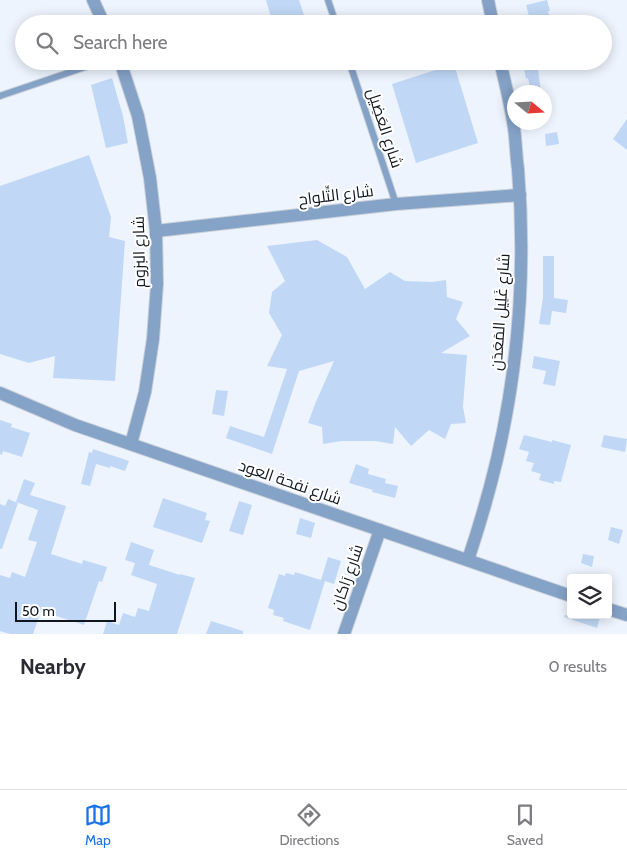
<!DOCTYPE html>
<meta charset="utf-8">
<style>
body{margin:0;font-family:Cabin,Cairo,sans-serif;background:#f2f2f3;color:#2b2b33}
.controls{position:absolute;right:15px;bottom:15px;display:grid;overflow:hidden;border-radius:5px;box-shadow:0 2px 12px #0003}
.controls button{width:45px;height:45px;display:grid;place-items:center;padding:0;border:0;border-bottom:1px solid #e1e1e2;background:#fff;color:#2b2b33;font:25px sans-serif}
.compass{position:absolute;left:507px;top:85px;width:45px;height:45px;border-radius:50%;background:#fff;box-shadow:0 2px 12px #0003;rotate:108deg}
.scale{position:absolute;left:15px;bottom:12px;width:101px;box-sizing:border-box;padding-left:5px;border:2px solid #10161e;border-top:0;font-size:14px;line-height:18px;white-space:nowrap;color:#10161e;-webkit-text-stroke:4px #fff;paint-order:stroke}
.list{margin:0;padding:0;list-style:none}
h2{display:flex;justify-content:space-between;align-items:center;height:65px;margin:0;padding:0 20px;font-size:21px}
h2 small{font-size:16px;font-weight:400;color:#7c7c81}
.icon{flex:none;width:28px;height:28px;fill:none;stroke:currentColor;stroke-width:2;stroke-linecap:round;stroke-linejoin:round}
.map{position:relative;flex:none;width:627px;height:634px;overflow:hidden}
.search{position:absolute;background:#fff;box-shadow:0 2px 12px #0003;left:15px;right:15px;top:15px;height:55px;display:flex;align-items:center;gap:12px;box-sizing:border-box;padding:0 18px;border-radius:28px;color:#7c7c81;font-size:19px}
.sheet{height:155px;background:#fff}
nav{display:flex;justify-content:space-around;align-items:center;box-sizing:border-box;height:70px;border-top:1px solid #e1e1e2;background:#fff;font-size:14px;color:#7c7c81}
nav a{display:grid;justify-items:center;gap:2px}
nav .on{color:#1a73e8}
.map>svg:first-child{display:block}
.building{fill:#c0d8f6}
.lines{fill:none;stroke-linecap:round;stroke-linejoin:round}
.service-casing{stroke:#cad0da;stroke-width:8}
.minor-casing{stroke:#cad0da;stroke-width:14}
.service{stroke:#85a2c7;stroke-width:6}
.minor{stroke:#85a2c7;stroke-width:12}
.labels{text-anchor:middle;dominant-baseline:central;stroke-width:4;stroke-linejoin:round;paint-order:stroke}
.street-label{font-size:16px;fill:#10161e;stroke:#fff}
</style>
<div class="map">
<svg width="627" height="634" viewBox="0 0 627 634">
<rect width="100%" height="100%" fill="#edf4fe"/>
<g class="building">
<polygon points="266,0 299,0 307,24 273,24"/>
<polygon points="547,0 550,11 548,11 551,24 534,24 531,15 529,16 526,5"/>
<polygon points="525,61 537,61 541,92 531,92 528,78 526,79 523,63 525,63"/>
<polygon points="454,64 478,143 416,163 392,84"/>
<polygon points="112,78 123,116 128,143 106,148 91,85"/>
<polygon points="627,119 627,150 613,139"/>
<polygon points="557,132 559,144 546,146 545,134"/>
<polygon points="89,155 111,217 109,237 125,241 115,381 53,378 55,356 29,363 0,354 0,186"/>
<polygon points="317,240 347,257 365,289 390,272 405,281 432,282 446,280 447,297 463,302 456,319 470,336 441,353 467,355 463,407 466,423 451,424 445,439 429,430 411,446 395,427 393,444 375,441 342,441 323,444 322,427 308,423 315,404 334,361 299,371 272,454 226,438 230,426 264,437 287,369 267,366 282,335 269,313 272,292 285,281 267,246"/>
<polygon points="543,256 554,256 554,298 568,300 566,313 552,311 550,325 539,324 543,297"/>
<polygon points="534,356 560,361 555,386 543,384 546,371 532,368"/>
<polygon points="216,390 228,391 224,416 212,414"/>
<polygon points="0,420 12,424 11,427 30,433 22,457 3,451 2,455 0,454"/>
<polygon points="524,435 552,442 552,440 571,445 561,482 554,481 554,484 539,480 541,474 531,471 534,463 526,461 529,452 519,449"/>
<polygon points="604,435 627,439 625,452 601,447"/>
<polygon points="93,449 129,461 125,471 110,466 110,468 96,464 90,486 81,484 89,452 92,453"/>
<polygon points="356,464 369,469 368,474 386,479 385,483 398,486 395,498 372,492 373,490 349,483"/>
<polygon points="24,479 35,483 30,495 66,506 51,554 82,564 83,560 107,567 102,582 99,581 84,625 41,611 33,634 10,634 0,631 0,575 10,578 12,572 25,577 37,542 28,540 38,510 16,502"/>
<polygon points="163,498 207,513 205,520 210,521 202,543 153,527"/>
<polygon points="8,499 18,503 2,549 0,549 0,504 5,506"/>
<polygon points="239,501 252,505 243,535 229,531"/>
<polygon points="300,518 315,523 311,538 296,534"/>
<polygon points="611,527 623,530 619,544 608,540"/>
<polygon points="131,542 154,550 149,565 180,575 180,574 195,578 177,634 103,634 107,621 119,625 123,613 135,617 138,608 149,611 157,584 131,575 135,563 125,560"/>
<polygon points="583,554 594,556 592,567 581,563"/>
<polygon points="328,557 341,561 334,584 325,581 310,630 283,621 284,618 273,615 274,610 268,608 279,574 285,576 286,573 294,575 295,572 321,580"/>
<polygon points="565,615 594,615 600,617 597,628 564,617"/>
<polygon points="211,621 243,631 243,634 206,634"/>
</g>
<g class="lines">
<g class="service-casing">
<g id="service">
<polyline points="328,0 336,24"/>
<polyline points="349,61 396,204"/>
<polyline points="0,96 103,61"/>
</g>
</g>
<g class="minor-casing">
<g id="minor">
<polyline points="93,0 104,24"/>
<polyline points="488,0 493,24"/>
<polyline points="120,61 138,116 150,178 156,231 157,284 153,339 145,392 131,444"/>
<polyline points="156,231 396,204 520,195"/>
<polyline points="0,393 75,425 571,596"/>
<path d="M468,560C479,527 489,493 497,459C519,364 526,266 518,169C516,156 516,142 514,128C511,106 505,83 500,61"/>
<polyline points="608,609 627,615"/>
<polyline points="344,634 380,530"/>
</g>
</g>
<use href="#service" class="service"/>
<use href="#minor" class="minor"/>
</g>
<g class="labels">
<g class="street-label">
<text transform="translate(385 128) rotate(72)">شارع العَضِيل</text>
<text transform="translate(336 195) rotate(-7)">شارع التِّلواح</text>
<text transform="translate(139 252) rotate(-91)">شارع البزوم</text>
<text transform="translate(500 312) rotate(-86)">شارع غَلِيل المَعَدَن</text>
<text transform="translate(290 482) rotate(19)">شارع نفحة العود</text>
<text transform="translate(347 577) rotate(-71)">شارع رَاكان</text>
</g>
</g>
</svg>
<div class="controls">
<button><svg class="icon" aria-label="layers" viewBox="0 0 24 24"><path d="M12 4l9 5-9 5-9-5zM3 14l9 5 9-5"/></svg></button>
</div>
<svg class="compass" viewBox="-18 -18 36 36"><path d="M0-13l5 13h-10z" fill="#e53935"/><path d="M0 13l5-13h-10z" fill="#7c7c81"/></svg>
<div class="scale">50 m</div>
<div class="search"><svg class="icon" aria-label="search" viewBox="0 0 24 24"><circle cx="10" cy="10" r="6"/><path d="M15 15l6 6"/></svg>Search here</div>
</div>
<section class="sheet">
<h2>Nearby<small>0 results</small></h2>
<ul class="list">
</ul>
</section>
<nav>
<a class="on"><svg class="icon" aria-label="map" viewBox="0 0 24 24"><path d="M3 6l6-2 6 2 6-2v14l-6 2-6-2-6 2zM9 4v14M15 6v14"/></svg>Map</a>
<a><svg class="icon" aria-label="directions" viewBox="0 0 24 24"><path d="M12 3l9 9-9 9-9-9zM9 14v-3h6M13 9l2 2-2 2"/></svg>Directions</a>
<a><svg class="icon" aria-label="saved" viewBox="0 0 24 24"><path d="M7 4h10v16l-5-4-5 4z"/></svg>Saved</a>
</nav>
